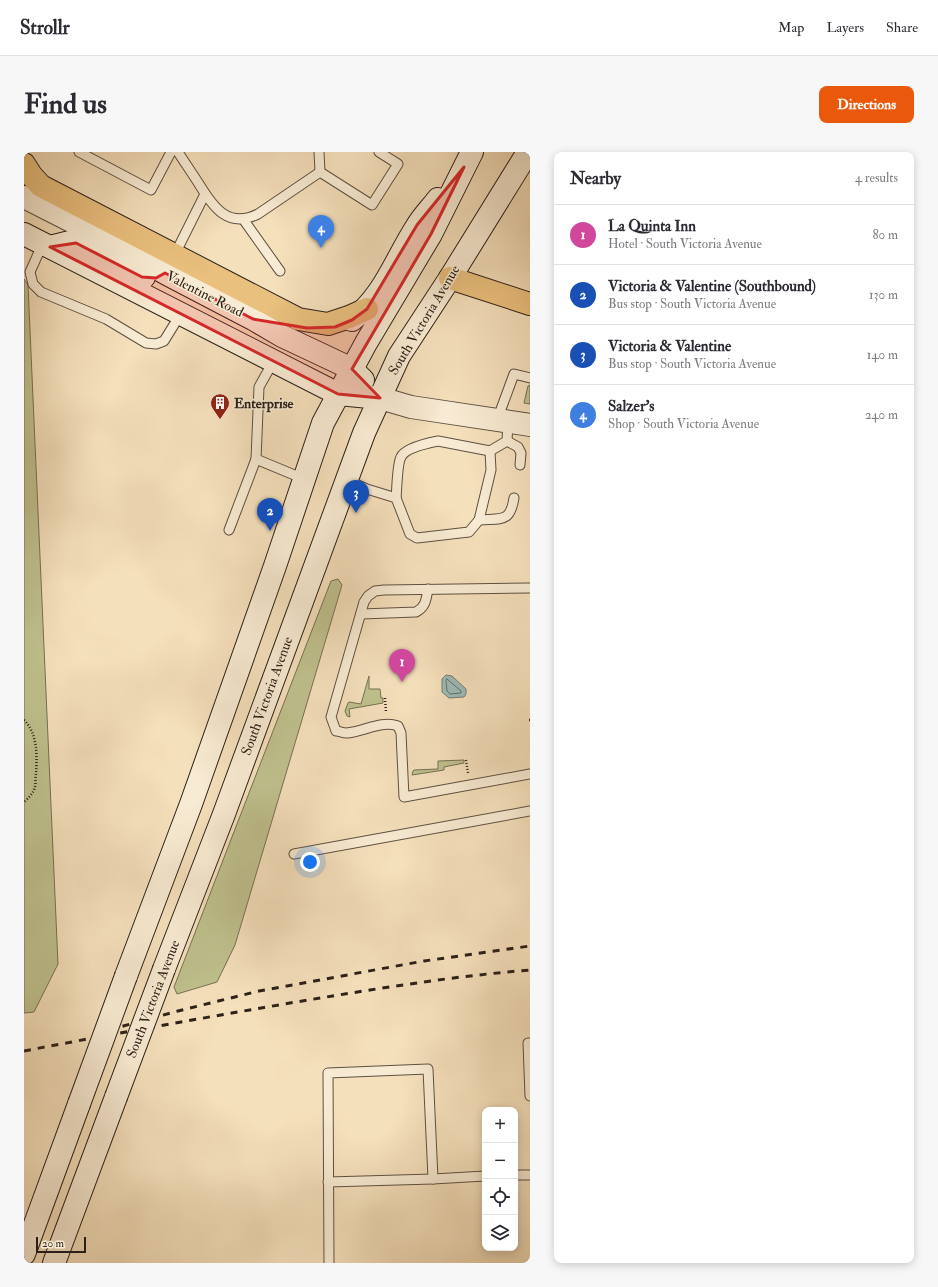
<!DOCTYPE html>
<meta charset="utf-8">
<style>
body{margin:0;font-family:"IM FELL Double Pica",serif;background:#f7f7f7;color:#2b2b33}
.controls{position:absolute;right:12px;bottom:12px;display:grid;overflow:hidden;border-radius:8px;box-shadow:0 2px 10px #0003}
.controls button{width:36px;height:36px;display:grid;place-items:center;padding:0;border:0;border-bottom:1px solid #e1e1e2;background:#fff;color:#2b2b33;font:20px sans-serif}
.scale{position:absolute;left:12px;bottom:10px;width:50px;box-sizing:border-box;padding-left:4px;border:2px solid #2c2019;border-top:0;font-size:11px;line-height:14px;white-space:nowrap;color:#2c2019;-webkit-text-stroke:3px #f8ebd3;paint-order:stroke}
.you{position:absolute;left:286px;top:710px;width:14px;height:14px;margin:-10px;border:3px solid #fff;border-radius:50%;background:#1a73e8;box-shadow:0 0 0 6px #1a73e833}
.badge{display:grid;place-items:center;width:26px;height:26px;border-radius:50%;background:#ea580c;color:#fff;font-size:13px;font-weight:700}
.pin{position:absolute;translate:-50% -33px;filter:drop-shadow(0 1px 2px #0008)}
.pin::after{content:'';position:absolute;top:21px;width:14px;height:12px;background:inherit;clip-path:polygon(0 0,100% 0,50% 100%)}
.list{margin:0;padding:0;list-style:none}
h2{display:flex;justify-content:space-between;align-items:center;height:52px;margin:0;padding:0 16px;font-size:17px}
h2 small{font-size:13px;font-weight:400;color:#7c7c81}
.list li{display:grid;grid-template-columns:26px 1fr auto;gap:12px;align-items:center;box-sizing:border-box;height:60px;padding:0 16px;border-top:1px solid #e1e1e2}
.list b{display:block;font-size:15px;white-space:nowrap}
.list p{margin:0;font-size:13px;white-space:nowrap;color:#7c7c81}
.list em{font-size:13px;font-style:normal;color:#7c7c81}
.icon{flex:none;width:22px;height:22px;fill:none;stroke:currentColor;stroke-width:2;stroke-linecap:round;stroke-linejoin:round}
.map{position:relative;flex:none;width:506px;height:1111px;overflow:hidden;border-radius:8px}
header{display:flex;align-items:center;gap:24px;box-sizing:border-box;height:56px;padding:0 20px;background:#fff;border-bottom:1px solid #e1e1e2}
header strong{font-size:19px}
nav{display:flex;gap:22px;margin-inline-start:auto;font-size:14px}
.intro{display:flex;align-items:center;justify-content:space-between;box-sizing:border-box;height:96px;padding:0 24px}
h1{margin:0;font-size:28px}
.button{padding:10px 18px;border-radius:8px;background:#ea580c;color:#fff;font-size:14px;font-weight:700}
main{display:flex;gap:24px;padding:0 24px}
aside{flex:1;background:#fff;border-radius:8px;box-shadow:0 2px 10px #0003}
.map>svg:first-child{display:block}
.green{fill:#bfc18e;stroke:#767054}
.water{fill:#9ebbb8;stroke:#707d78}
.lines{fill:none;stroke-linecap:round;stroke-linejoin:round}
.shore{stroke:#656e68;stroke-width:1}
.service-casing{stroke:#5e5042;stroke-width:11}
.tertiary-casing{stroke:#5e5042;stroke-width:24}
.secondary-casing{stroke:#2c2019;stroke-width:24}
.motorway-casing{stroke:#2c2019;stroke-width:24}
.path{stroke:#2c2019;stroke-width:2.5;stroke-dasharray:1 2;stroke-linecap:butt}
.service{stroke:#f8ebd3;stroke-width:9}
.tertiary{stroke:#f8ebd3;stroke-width:22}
.secondary{stroke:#f8ebd3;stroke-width:22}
.motorway{stroke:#eac07e;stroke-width:22}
.rail{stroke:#2c2019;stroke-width:3;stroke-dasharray:7 7;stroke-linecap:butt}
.secondary-bridge-casing{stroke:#2c2019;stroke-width:24;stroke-linecap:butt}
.secondary-bridge{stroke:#f8ebd3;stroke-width:22}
.marked{fill:#d62828;fill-opacity:0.2;stroke:#d62828;stroke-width:3;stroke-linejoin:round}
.labels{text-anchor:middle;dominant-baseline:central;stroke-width:3;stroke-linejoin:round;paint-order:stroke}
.street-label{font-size:14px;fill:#2c2019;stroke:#f8ebd3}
.poi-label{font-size:14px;font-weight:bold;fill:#2c2019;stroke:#f8ebd3;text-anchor:start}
</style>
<header>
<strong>Strollr</strong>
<nav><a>Map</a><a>Layers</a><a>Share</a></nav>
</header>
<div class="intro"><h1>Find us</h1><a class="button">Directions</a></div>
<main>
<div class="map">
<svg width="506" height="1111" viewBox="0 0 506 1111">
<rect width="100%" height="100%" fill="#f5e0bc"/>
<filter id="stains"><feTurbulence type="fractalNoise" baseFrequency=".005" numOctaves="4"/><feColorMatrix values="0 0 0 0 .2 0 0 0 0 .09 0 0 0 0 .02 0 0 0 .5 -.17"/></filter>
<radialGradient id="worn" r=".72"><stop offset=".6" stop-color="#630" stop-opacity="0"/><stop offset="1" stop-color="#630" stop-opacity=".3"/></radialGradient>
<g class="green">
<polygon points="0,127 4,133 34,812 10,860 0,861"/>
<polygon points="506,233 506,252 500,251 504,234"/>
<polygon points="314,427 318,433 211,793 193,830 153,842 150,835 307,429"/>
<polygon points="345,524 345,537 356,537 357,546 359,546 359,551 325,557 326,565 323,564 321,559 324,551 325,550 337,552"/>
<polygon points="440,608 440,611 420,615 420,618 388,623 389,619 390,618 414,617 414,609"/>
</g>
<polygon class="water" points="422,523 428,524 442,537 442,542 440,545 425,546 418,540 418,527"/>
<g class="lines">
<polygon class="shore" points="423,527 437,539 437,541 426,542 423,539 422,529"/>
<g class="service-casing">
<g id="service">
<polyline points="55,0 127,38 147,0"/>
<path d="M154,0C161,11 168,21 175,32C189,55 204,77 234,62L296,20"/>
<polyline points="295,0 296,20"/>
<polyline points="296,20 348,53 374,12 355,0"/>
<polyline points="219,67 256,119"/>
<polyline points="19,91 6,120 9,132 17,140 82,167 122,191 132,192 140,189 156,163"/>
<polyline points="150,104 181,42"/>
<polyline points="249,210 235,235 232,307 280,327"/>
<polyline points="473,268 490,222 506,226"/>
<polyline points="483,289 494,295 497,301 496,313"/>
<polyline points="323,328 343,337 372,346 386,382 393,386 445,380 455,368 467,318 466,299 483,289 484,270"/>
<path d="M372,346C373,337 373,312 377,305C381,296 404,291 414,289L466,299"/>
<path d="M455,368C478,366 486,371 490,346"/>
<polyline points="205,378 232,307"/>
<path d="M506,436L360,438L351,439L344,444L340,450L307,565L312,579C315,579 319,581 322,581C340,580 356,568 374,574L377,581L380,645L506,622"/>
<path d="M337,462L392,460C402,455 402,447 404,437"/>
<polyline points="270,702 506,659"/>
<polyline points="506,891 504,891 506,944"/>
<polyline points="491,1023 506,1023"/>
<polyline points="304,1030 409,1027"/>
<polyline points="305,1111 304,921 404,917 409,1027 461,1024"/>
</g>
</g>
<g class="tertiary-casing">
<g id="tertiary">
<polyline points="0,45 61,76"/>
<polyline points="356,246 387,255 506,273"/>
</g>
</g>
<g class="secondary-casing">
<g id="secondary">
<polyline points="61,76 141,121 229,167 258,184 328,217 339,228"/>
<polyline points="0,82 314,242 356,246"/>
<polyline points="26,95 46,90 52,91 120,125"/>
<path d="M328,168C360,145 372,106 393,74C399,64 407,56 414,47"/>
<polyline points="140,817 200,662 340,281 375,204 426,126 504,0"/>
<polyline points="102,824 167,652 251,414 299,271 342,191 407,82 448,0"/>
<polyline points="0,1102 55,952"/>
<polyline points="30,1111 92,945"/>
</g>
</g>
<g class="motorway-casing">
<g id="motorway">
<polyline points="0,12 7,23 17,34 274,167 304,172 325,165 343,157"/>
<polyline points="426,126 506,152"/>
</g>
</g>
<g class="path">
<polyline points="361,546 362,560"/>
<path d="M0,568C14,582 13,604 12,622C11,626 12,631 11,635C10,640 4,647 0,650"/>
<polyline points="505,568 506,568"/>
<polyline points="442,608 444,621"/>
</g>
<use href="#service" class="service"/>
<use href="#tertiary" class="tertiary"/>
<use href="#secondary" class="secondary"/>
<use href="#motorway" class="motorway"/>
<g class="rail">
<polyline points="85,878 154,859 235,839 400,809 506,794"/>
<path d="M0,899C94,881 189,864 284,848C357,836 431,824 506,818"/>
</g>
<g class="secondary-bridge-casing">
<g id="secondary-bridge">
<polyline points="92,945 140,817"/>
<polyline points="55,952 102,824"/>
</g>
</g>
<use href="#secondary-bridge" class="secondary-bridge"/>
</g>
<path class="marked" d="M440,15L407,82L328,217L356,246L314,242L26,95L52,91L118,125L132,126L141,121L229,167L283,176L311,175L328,168L343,157L393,73Z"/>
<defs>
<g id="building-pin" transform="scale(1)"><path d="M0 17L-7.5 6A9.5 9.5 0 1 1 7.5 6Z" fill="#8f2418" stroke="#f8ebd3"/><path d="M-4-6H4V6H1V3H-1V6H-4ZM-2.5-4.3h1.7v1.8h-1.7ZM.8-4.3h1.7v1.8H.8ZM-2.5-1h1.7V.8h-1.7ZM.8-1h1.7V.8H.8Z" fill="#fff"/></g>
</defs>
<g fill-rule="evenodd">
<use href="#building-pin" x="196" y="251"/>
</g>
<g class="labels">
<g class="street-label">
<text transform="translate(181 142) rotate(27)">Valentine Road</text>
<text transform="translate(400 168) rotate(-59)">South Victoria Avenue</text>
<text transform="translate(243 544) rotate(-70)">South Victoria Avenue</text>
<text transform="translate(129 847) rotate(-69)">South Victoria Avenue</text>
</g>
<g class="poi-label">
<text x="210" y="251">Enterprise</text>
</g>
</g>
<rect width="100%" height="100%" filter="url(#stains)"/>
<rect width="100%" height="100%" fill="url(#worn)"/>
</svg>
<div class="controls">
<button>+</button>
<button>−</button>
<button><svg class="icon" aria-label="locate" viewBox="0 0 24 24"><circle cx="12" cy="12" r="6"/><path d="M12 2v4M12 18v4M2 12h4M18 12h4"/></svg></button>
<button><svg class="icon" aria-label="layers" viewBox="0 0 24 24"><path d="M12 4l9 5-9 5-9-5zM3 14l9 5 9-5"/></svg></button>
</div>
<div class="scale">20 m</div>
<div class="you"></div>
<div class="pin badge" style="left:378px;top:530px;background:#d1479c">1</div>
<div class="pin badge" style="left:246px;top:379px;background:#1a4fb4">2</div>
<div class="pin badge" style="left:332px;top:361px;background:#1a4fb4">3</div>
<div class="pin badge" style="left:297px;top:96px;background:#3f7fe0">4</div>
</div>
<aside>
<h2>Nearby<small>4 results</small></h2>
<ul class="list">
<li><span class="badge" style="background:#d1479c">1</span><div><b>La Quinta Inn</b><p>Hotel · South Victoria Avenue</p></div><em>80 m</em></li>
<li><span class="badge" style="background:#1a4fb4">2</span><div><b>Victoria &amp; Valentine (Southbound)</b><p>Bus stop · South Victoria Avenue</p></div><em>130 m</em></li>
<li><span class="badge" style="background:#1a4fb4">3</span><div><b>Victoria &amp; Valentine</b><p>Bus stop · South Victoria Avenue</p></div><em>140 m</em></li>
<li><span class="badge" style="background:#3f7fe0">4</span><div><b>Salzer's</b><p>Shop · South Victoria Avenue</p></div><em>240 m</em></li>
</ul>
</aside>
</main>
